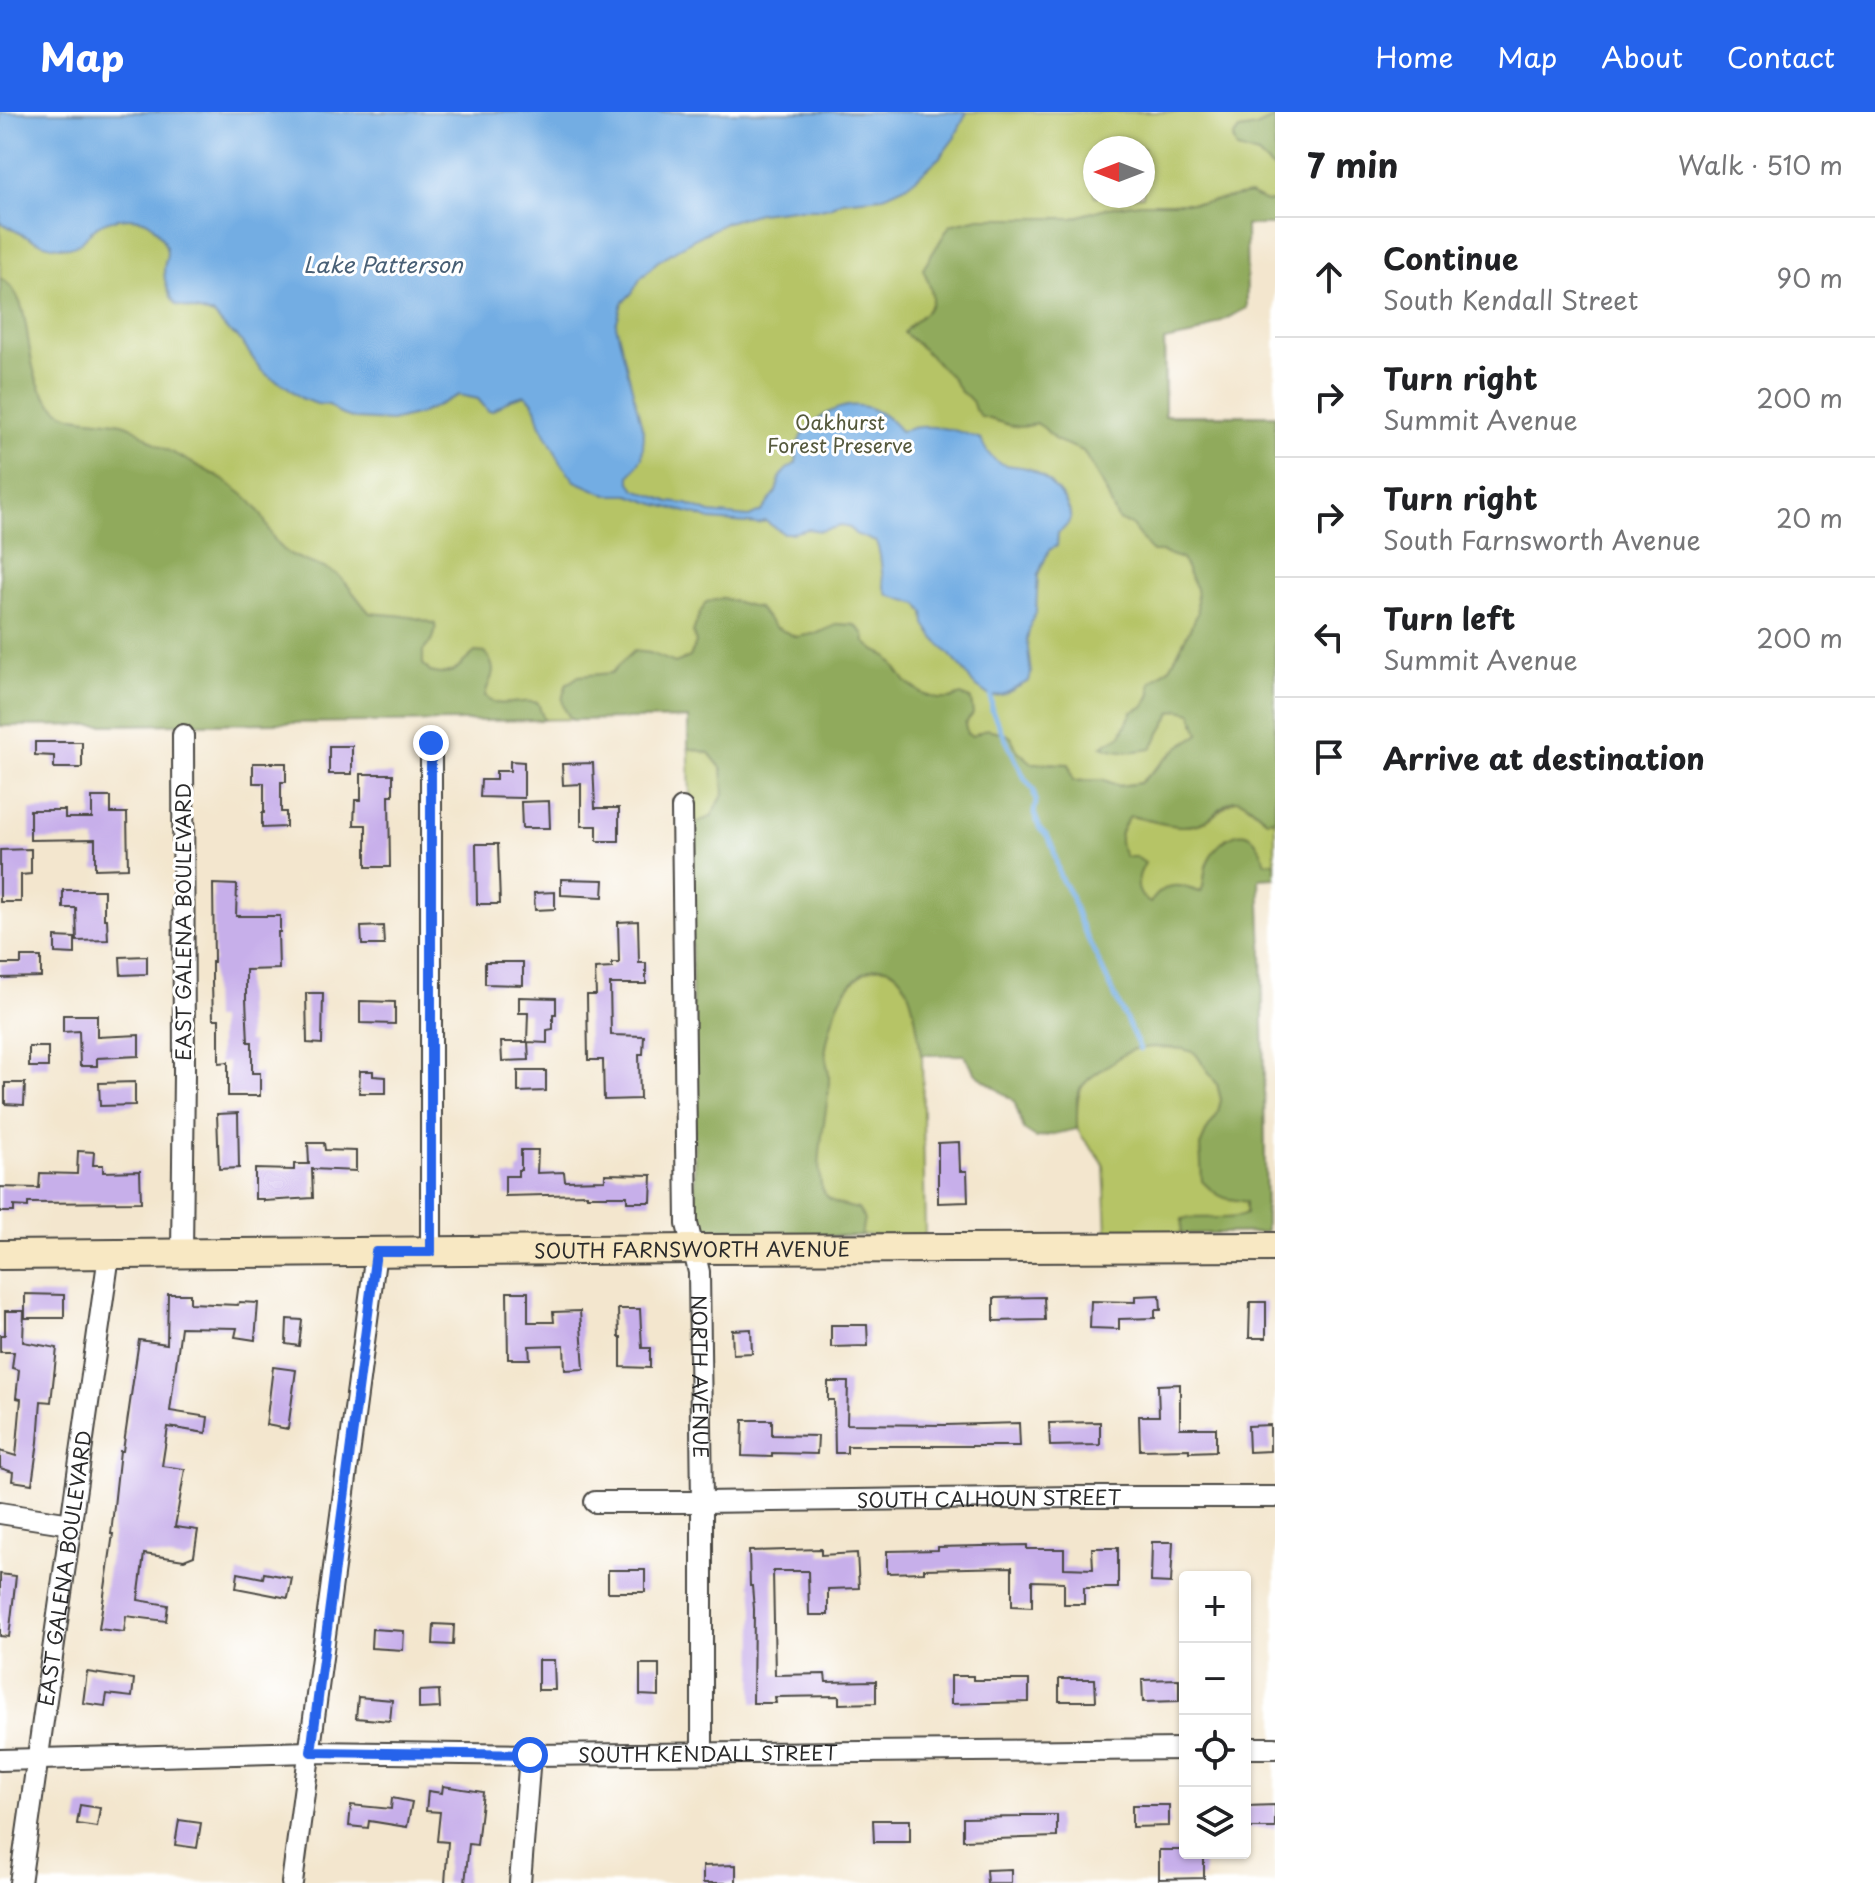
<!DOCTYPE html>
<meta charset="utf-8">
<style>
body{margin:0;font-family:"Playpen Sans",sans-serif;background:#f6f6f6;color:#202124}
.controls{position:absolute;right:24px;bottom:24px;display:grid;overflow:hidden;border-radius:8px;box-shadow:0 2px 6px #0004}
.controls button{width:72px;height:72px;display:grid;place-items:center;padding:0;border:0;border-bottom:2px solid #e0e0e0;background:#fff;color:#202124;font:40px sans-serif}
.compass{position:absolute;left:1083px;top:24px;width:72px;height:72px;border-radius:50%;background:#fff;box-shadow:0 2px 6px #0004;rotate:270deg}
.stop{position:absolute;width:24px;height:24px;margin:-18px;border:6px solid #2563eb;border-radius:50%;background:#fff}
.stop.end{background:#2563eb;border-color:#fff;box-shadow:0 2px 8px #0008}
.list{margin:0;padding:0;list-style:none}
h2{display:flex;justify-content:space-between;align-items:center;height:104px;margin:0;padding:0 32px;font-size:34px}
h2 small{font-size:26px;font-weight:400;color:#757577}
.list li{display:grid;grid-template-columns:52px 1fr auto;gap:24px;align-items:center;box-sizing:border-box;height:120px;padding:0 32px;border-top:2px solid #e0e0e0}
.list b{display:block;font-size:30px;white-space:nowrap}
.list p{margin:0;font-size:26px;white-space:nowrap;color:#757577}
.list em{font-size:26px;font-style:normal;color:#757577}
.icon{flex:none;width:44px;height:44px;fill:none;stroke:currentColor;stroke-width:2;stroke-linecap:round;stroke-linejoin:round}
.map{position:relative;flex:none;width:1275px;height:1771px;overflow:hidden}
header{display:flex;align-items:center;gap:48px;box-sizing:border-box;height:112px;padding:0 40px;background:#2563eb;color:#fff}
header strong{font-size:38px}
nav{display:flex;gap:44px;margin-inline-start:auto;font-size:28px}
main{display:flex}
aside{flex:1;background:#fff}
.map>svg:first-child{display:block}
.green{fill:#b6c466;stroke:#707848;stroke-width:2;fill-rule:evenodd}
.forest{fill:#90aa5b;stroke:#5e6a43;stroke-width:2}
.water{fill:#73ade3;stroke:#4f6c87;stroke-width:2}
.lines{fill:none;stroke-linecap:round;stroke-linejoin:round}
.stream{stroke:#73ade3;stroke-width:5}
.building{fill:#c7afea}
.street-casing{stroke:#494743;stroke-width:24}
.secondary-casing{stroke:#494743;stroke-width:32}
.street{stroke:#fff;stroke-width:20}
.secondary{stroke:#f8e8c3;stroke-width:28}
.route{stroke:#2563eb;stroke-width:10}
.labels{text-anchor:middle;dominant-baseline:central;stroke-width:6;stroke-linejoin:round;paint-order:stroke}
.park-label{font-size:20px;fill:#55593d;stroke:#fff}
.street-label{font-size:20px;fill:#2b2b2b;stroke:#fff}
.water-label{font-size:22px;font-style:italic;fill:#485f75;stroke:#fff}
</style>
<header>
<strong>Map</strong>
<nav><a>Home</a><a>Map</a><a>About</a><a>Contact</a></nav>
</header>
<main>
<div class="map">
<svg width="1275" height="1771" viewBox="0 0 1275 1771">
<rect width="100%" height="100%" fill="#fff"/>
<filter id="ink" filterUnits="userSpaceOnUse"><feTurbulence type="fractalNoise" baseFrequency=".0125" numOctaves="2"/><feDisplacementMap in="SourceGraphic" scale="16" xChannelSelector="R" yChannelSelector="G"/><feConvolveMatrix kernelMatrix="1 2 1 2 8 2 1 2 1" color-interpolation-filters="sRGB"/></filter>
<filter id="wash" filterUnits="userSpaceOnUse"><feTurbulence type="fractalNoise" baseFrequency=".006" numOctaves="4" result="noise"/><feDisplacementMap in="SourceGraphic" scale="32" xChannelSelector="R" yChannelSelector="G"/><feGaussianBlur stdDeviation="1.8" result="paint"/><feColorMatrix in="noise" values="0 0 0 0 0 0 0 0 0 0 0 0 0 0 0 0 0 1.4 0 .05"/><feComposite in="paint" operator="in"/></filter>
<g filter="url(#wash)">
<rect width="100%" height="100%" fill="#f3e6ce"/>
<g class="green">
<path d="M0,0H1275V113H1163L1165,303H1275V643L1169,644L1140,671L1119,674L1104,668L1073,669L1069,652L1032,651L1026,646L982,843L1262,840L1266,1120L1107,1122L1104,1054C1098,1041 1088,1034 1081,1023C1076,1016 1077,1011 1077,1004C1077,975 1081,972 1104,956L1103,941L922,943L925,1123L717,1124L700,1118L688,606L0,614ZM1095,36H1143V84H1095Z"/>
<path d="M1238,687C1250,692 1256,701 1267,708L1275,707V750L1266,751L1226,726C1221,733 1213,740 1209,747C1203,758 1206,770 1201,780L1180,774L1150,792C1131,780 1139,777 1139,760C1139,755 1137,750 1136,745H1125C1116,729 1119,719 1129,704C1153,708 1183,721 1206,709C1217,703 1225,691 1238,687Z"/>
</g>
<g class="forest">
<polygon points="1275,6 1275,57 1272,56 1258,43 1237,37 1233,26 1239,18 1256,15"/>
<path d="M1249,82L1267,90L1275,89V113H1246L1247,196L1194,223L1164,229L1165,304L1275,303V707L1267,708C1258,702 1247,688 1236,688C1225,688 1215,704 1205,709C1183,721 1153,708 1130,704C1119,719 1116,729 1126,745H1136L1145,751C1136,767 1133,781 1150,791C1157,781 1166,772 1180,774C1187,775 1194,779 1201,780C1206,770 1203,759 1208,749C1215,734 1238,711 1254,727C1259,733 1263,744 1266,751L1275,750V766L1259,767L1262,840L1266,1120L1181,1122L1182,1107C1203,1103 1228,1110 1246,1102V1090C1239,1088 1232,1088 1225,1086C1216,1083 1209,1076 1202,1069L1200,1034L1207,1018L1217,1003L1221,988L1217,972L1195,941L1183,937L1153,935L1134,937L1118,946L1090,966L1081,975L1077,985V1017L1036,1026L1024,1018L1014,989L976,962L964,943H921C917,918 913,848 875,856C860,860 847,874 840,888C833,902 829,920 826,936C824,946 829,956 829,966C830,994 810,1059 825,1082C833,1093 847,1094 858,1097L864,1106L861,1124L707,1123L700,1118L695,1110L690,713L711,705L724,681L722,657L709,641L688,636V606L572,608C561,595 560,587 567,572L579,564L611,561L634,539L650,541L675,551L690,545L696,531L693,520L700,501L706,490L723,486L758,496L775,515L796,525L818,521L838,512L855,513L864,522L865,530L876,539L887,544L906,570L923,582L938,587H950L961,583L971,587L973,602L965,612L967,622L972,624L987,617L1004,621L1011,625L1017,638L1032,651L1069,652L1073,669L1104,668L1119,674L1140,671L1180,634L1199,622L1192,601L1179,598L1172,600L1151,637C1133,640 1119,641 1102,634L1121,623L1132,600L1145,594L1151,582L1150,571L1171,554L1198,501L1196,477L1182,447L1161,440H1152L1131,413L1118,408L1103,373L1083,339L1055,328L1044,316L1036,311C1017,321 1000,308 981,305L975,297L972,289L960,279L951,265L924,238L904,221C910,209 931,202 932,187C933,178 926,165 923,157L950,113L979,106H1073L1102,97L1139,91H1203Z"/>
<path d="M0,166C43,190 13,267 60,299C77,311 113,305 131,314C140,319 148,327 156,332C186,349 237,369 258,398C268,411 270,427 284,438C298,450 328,454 339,464C350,474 359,490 370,501C392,503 413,503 435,512C437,524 431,530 423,539V552L430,560L440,562L454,559L475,540L486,541C500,563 489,564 485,584C500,600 520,585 538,591L544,608L0,614Z"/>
</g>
<path class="water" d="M0,0H967L955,25L940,45L919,64L904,75L882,85L842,89L830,95L820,97H794L759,101L727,110L692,128L657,150L640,167L632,181L622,191L616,213L644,323L642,346L630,364V370L635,377L670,390L687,392L710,401L749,405L762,399L776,380L780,366L786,358L796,351C797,345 796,338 798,332C800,324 807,318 813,312C843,285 875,288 900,319C908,318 913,315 920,315C941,313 962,320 981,327C984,335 988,343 995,348C1007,357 1020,352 1032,358C1045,364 1073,391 1070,407C1068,413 1063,418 1058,421L1057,434L1049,438L1038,463L1036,500L1031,510L1027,528L1031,562L1029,569L1005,582L991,585L973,572L963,557L934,526L925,512L924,501L918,492L888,483C879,467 884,447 876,430L855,422L850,416L841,414L820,419L808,417L792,421H783L765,409L758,412L710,408L694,402L655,392L629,383H607L575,369L561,351L540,311L536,296L531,288L525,283L511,287L492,299H488L478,287L459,283L420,302L391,309L355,307L340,302L329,293L317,292L301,286L285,273L271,266L261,258L238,225L228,219L214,203L176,193C169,183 164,171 164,158C164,152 167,146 167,140C166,131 158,119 152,113C142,102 111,106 99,113C88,119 83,134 69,135C44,137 21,122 0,110Z"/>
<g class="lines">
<polyline class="stream" points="991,585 992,599 1025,667 1033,677 1036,690 1034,701 1040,717 1048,725 1053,736 1060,765 1071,784 1079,808 1140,937"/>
</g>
<g id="blocks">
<g class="building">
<polygon points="35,630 82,630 82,656 54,656 54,644 35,643"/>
<rect x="329" y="634" width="23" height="28"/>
<polygon points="510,649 524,650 524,686 480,685 481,668 496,668 496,659 510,659"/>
<polygon points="253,651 286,651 286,670 281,670 281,700 286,700 286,715 262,716 262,701 264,701 264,671 253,671"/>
<polygon points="593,651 595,696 619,696 619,729 597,729 597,714 581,714 581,672 563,673 562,652"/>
<polygon points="361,662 393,662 393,683 389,683 390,755 366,755 366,713 354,713 355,688 361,688"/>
<polygon points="92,685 111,685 111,701 127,701 128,756 95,757 95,727 30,728 30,698 65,698 65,706 92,706"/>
<polygon points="549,689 550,716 522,716 521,690"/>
<polygon points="476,732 498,732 500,792 477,792"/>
<polygon points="31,737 31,762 21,763 21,790 0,790 0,738"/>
<polygon points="561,767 604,768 603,785 561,783"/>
<polygon points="213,772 237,773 236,804 280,804 280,820 278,820 279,857 246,858 246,887 248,930 252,930 252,961 260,961 260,984 228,984 228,950 219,951 219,907 213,907 212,871 212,850 214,850"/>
<polygon points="63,778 104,778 104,807 107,807 108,828 77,829 76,796 63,796"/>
<polygon points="555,780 555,797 535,798 534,781"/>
<polygon points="638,809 639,851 646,851 646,872 610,872 611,923 644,924 643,942 639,942 640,987 604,988 603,948 588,948 587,883 596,883 595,857 612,856 612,851 619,851 618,810"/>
<polygon points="383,814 384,833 362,833 361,815"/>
<polygon points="55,825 75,826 75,842 55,841"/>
<polygon points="147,844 147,862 121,863 120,845"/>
<polygon points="21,845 41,845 41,865 0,866 0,852 21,852"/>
<polygon points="485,850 523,850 523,873 485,872"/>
<polygon points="306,881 323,881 322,932 307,931"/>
<polygon points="519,885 556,886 556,902 553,902 553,917 547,918 547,931 528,930 529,948 502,949 501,930 527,930 528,901 519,901"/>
<polygon points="360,889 395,890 395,912 360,911"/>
<polygon points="63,903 97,903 97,925 139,923 139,944 97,946 97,954 80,954 79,919 63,920"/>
<rect x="29" y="935" width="19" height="20"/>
<polygon points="360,959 373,959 373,964 386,965 386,981 359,981"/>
<polygon points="518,959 546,959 546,979 518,980"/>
<polygon points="135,970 135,993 100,994 99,971"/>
<polygon points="5,971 25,971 24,993 5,992"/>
<polygon points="238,1001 239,1056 219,1057 217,1002"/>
<polygon points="959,1030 960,1059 967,1059 968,1090 938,1091 938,1031"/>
<polygon points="308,1031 324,1031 325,1038 356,1039 356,1059 312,1057 313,1086 264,1089 264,1087 255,1087 255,1057 294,1058 294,1052 309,1052"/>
<polygon points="521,1038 538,1038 537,1061 564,1060 565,1069 605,1068 605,1062 652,1063 651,1090 627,1090 627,1084 587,1084 587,1082 505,1084 505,1064 518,1064 518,1058 521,1058"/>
<polygon points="78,1039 94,1040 93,1053 103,1053 103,1060 140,1059 141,1090 28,1091 28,1095 14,1094 14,1100 0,1100 0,1075 39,1076 40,1061 77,1062"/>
<polygon points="507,1180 528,1180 528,1210 554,1210 553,1200 580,1199 584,1257 565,1258 564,1233 529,1234 530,1247 508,1247"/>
<polygon points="25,1182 64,1183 64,1206 25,1206"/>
<polygon points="168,1182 190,1182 190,1191 238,1193 239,1190 258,1191 255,1228 235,1225 237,1216 181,1215 170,1299 208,1305 206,1321 168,1315 162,1354 185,1357 175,1415 198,1418 194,1444 184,1448 144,1442 138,1488 168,1493 166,1509 126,1504 124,1520 99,1517 113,1422 111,1422 120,1339 123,1339 139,1228 167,1232"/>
<polygon points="1160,1183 1161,1198 1155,1198 1155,1206 1119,1207 1119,1217 1090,1216 1091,1189 1135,1190 1135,1184"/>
<polygon points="1044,1185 1045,1208 994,1209 994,1186"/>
<polygon points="1250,1190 1266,1190 1266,1226 1249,1226"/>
<polygon points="618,1197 640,1197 642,1236 650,1236 650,1256 621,1255 621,1225 619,1225"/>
<polygon points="5,1199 24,1199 23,1230 57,1236 51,1290 41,1289 38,1330 32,1372 12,1369 13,1360 0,1356 0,1339 16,1344 21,1287 16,1286 19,1258 12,1256 14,1240 0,1240 0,1223 5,1223"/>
<polygon points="287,1207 302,1208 299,1234 286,1232"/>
<polygon points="831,1213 867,1213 868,1234 831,1235"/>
<polygon points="751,1217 752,1241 733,1242 732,1218"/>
<polygon points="273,1255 296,1258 288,1317 266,1313"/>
<polygon points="828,1270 848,1270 847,1312 945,1313 1019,1311 1020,1334 847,1334 847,1341 835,1341 834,1288 828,1288"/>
<polygon points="1180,1272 1180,1316 1216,1316 1216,1339 1189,1340 1189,1337 1140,1338 1139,1304 1159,1304 1158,1273"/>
<polygon points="743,1308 772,1308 772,1323 818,1324 817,1342 772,1341 772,1345 742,1344"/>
<polygon points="1100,1310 1100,1333 1050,1334 1049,1311"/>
<polygon points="1270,1313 1270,1339 1249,1340 1248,1314"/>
<polygon points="1152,1430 1173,1430 1171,1471 1151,1470"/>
<polygon points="1027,1433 1027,1437 1064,1437 1064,1456 1093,1457 1092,1436 1118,1436 1118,1476 1084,1476 1084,1492 1064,1492 1064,1470 1032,1469 1032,1495 1012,1494 1012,1455 924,1457 924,1460 887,1461 887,1439 938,1438 938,1435"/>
<polygon points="821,1437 821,1443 857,1441 859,1476 828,1477 828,1503 809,1503 808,1459 773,1459 775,1563 825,1562 826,1570 876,1569 876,1591 839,1592 839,1584 775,1585 776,1591 753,1591 754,1497 752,1474 750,1474 749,1439"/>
<rect x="608" y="1458" width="37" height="22"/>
<polygon points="238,1461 263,1466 264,1461 292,1466 288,1486 236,1476"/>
<polygon points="0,1462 16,1464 9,1525 0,1524"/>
<polygon points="434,1512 454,1513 453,1533 433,1532"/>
<polygon points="372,1517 404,1519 403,1538 371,1536"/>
<polygon points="538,1548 554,1548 555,1578 538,1578"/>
<polygon points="640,1552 659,1552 659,1584 640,1583"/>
<polygon points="87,1560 134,1567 132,1585 107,1582 105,1594 83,1591"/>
<polygon points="951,1564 973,1564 973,1568 1029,1568 1029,1590 951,1592"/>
<polygon points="1059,1567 1095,1567 1096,1589 1059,1589"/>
<polygon points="1179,1567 1179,1589 1143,1590 1142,1568"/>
<polygon points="439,1578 440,1596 419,1597 419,1579"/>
<polygon points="358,1585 392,1588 390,1609 356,1606"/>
<polygon points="443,1674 483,1680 477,1733 469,1732 465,1771 445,1771 448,1730 437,1729 440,1700 426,1699 428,1679 442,1681"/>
<polygon points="392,1686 412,1690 407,1715 369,1709 368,1716 349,1714 351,1693 391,1697"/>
<polygon points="80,1693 100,1696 97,1715 77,1712"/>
<polygon points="1132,1693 1169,1693 1169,1714 1132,1715"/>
<polygon points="1275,1693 1275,1716 1246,1716 1246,1694"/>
<polygon points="1021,1703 1057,1703 1057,1725 963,1728 963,1706 1021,1705"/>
<polygon points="179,1708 201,1711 197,1736 175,1733"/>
<polygon points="873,1708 910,1708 910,1730 874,1730"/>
<polygon points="1159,1738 1185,1738 1185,1741 1204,1741 1204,1766 1159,1767"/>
<polygon points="736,1753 736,1771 703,1771 703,1754"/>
<polygon points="1011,1757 1011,1771 987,1771 986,1758"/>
</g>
</g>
</g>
<g filter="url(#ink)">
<use href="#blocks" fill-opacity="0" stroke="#494743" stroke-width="2"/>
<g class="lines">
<g class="street-casing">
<g id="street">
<polyline points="431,631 431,1140"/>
<path id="s1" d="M682,696L687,1112L699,1160L702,1390V1641"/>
<polyline points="182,1140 184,961 183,623"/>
<path id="s2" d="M595,1390H702L1075,1385H1275"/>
<polyline points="0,1401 71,1412"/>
<polyline points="1245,1636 1275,1636"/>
<path id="s3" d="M0,1648L311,1640L530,1643L1185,1637"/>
<path id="s4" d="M20,1771L109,1143"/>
<polyline points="292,1771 376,1140"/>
<polyline points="520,1771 530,1643"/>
</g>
</g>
<g class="secondary-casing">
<g id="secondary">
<path id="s5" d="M0,1143L694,1137L1275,1135"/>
</g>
</g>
<use href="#street" class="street"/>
<use href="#secondary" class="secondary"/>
</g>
</g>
<g class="lines" filter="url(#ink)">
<polyline class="route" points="431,631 431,1140 376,1140 311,1640 530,1643"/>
</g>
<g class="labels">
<g class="park-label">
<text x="840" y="310">Oakhurst<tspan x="840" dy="23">Forest Preserve</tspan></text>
</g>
<g class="street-label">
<text transform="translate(183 810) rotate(-90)">EAST GALENA BOULEVARD</text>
<text stroke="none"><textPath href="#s5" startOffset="692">SOUTH FARNSWORTH AVENUE</textPath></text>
<text stroke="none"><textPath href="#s1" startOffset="570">NORTH AVENUE</textPath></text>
<text stroke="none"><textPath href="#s2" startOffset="394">SOUTH CALHOUN STREET</textPath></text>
<text stroke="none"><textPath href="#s4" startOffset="318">EAST GALENA BOULEVARD</textPath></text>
<text stroke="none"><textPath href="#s3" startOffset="708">SOUTH KENDALL STREET</textPath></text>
</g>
<g class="water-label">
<text x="383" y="151">Lake Patterson</text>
</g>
</g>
</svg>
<div class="controls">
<button>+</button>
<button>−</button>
<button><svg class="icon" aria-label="locate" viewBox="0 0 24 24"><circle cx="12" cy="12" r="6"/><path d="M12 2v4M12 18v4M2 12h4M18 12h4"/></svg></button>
<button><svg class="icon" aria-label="layers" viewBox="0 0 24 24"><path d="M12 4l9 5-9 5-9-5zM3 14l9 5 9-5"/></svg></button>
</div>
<svg class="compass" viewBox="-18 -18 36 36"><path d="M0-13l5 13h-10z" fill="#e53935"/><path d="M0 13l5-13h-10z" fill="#757577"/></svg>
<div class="stop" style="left:530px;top:1643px"></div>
<div class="stop end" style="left:431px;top:631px"></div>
</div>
<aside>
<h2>7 min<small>Walk · 510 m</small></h2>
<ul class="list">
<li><svg class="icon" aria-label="ahead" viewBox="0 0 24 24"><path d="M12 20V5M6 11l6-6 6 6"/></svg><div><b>Continue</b><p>South Kendall Street</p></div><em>90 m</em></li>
<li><svg class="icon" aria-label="right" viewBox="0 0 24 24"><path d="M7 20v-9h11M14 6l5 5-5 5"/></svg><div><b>Turn right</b><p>Summit Avenue</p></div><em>200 m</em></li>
<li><svg class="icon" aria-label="right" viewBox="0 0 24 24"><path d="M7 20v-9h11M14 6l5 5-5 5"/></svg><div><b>Turn right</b><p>South Farnsworth Avenue</p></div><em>20 m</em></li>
<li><svg class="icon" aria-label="left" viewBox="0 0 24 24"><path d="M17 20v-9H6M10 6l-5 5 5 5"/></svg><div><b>Turn left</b><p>Summit Avenue</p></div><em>200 m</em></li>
<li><svg class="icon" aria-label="arrive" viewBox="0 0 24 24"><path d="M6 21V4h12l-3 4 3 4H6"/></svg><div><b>Arrive at destination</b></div></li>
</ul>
</aside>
</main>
